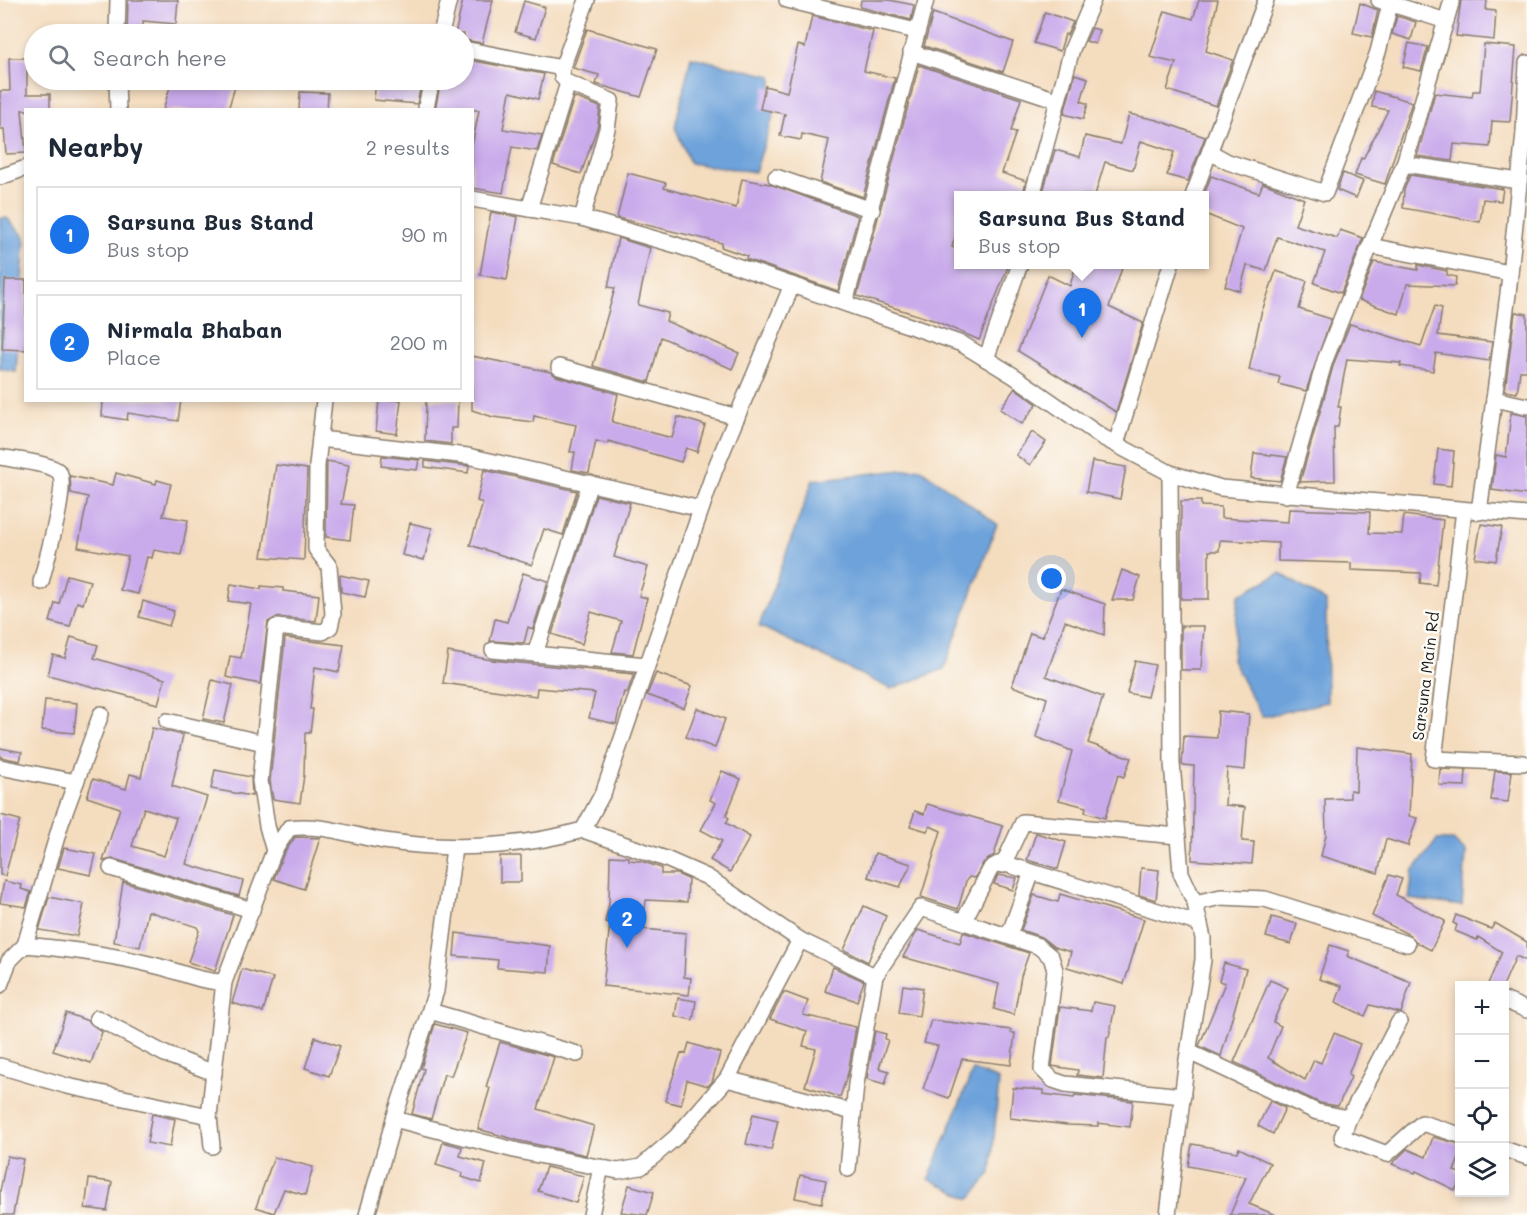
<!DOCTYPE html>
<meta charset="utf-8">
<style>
body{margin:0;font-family:Mali,sans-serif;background:#f6f6f7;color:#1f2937}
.controls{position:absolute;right:18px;bottom:18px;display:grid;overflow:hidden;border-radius:0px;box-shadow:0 3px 9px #0003}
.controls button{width:54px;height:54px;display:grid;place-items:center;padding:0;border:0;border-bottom:2px solid #e0e1e3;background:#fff;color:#1f2937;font:30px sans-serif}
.you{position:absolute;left:1052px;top:579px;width:21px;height:21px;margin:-15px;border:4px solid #fff;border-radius:50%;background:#1a73e8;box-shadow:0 0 0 9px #1a73e833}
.badge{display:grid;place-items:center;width:39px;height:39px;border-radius:50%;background:#1a73e8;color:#fff;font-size:20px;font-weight:700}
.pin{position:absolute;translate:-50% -50px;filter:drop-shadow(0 2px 3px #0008)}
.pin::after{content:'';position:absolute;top:32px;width:21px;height:18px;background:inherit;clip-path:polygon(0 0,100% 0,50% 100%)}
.popup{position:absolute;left:954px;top:191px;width:255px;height:78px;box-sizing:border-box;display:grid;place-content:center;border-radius:0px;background:#fff;filter:drop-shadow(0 2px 4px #0005);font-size:20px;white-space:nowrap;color:#747a83}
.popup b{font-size:22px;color:#1f2937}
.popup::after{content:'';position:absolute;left:50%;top:100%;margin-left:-12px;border:12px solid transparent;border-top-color:#fff}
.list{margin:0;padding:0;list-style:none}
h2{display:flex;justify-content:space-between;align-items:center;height:78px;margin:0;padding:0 24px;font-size:26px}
h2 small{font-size:20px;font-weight:400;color:#747a83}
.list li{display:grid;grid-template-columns:39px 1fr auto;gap:18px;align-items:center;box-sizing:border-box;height:96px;margin:0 12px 12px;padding:0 12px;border:2px solid #e0e1e3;border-radius:0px}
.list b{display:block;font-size:22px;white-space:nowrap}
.list p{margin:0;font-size:20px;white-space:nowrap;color:#747a83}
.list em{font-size:20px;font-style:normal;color:#747a83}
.icon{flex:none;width:33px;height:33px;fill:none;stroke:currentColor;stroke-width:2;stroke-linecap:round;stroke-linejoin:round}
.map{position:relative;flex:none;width:1527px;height:1215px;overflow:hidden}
.search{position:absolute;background:#fff;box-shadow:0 3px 9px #0003;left:24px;top:24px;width:450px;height:66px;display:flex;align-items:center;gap:15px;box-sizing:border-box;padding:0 21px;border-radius:33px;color:#747a83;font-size:22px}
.panel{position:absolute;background:#fff;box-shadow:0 3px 9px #0003;left:24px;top:108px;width:450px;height:294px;border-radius:0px}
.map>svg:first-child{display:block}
.water{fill:#6da2da;stroke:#445f7b;stroke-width:1.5}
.building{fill:#c9aaeb;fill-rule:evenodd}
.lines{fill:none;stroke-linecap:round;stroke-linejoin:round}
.street-casing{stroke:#887c6d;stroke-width:18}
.street{stroke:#fff;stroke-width:15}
.labels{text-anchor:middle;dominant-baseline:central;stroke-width:5;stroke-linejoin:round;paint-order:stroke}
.street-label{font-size:16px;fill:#1c1c1c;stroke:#fdfcf7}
</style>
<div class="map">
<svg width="1527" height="1215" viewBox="0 0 1527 1215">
<rect width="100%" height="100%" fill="#fdfcf7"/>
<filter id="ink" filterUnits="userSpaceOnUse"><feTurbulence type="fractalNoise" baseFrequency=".0167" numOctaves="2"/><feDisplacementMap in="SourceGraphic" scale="12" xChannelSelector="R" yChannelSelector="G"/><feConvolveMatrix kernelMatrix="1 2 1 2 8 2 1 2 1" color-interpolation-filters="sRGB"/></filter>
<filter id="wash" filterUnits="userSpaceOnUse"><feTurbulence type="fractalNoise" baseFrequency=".008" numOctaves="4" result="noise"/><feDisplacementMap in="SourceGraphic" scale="24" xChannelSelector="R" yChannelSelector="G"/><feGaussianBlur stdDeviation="1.35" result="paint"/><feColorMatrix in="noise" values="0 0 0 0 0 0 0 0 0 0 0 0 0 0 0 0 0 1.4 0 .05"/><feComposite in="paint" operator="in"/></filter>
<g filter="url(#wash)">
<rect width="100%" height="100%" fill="#f4dcbe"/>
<g class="water">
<polygon points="691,57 772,76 773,117 755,172 690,163 675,127"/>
<polygon points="0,218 7,218 25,237 16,372 0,369"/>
<polygon points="920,468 997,524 944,669 891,689 759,626 813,480"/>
<polygon points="1280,573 1326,602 1327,702 1262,717 1232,660 1239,595"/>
<polygon points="1437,840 1453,840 1466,852 1462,906 1409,899 1413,871"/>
<polygon points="973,1070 999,1080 991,1173 970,1199 929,1179"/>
</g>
<g id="blocks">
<g class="building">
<polygon points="128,0 178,0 176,24 143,21 143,34 127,34"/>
<polygon points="463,0 493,0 482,43 464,40 464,34 455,34"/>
<polygon points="861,0 889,0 914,5 911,20 860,7"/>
<polygon points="1199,0 1218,0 1206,51 1233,60 1216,106 1167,90 1176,63 1150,57 1165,11 1193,19"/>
<polygon points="1461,0 1487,0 1486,10 1496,11 1494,40 1456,36"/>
<polygon points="524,1 545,7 536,38 515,32"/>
<polygon points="1360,3 1378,10 1372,37 1353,33"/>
<polygon points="1045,12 1073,22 1067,35 1065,34 1060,51 1034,43"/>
<polygon points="933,13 1013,42 1003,72 924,46"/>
<polygon points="812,16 873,31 864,71 895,78 863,197 820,182 829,140 802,134 801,140 780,136 785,114 760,109 765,86 787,92 798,45 805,47"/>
<polygon points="1397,16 1416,22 1411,40 1392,34"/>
<polygon points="1092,28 1099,30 1095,44 1086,41"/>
<polygon points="587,29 657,49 641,97 596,84 599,75 573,68"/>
<polygon points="1409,43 1428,47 1421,71 1403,67"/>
<polygon points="1484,44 1516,47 1510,122 1492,121 1490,147 1454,144 1452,161 1417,156 1435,93 1472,97 1473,91 1480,91"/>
<polygon points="9,58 27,58 27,94 50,94 50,110 22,110 26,153 6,154 4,129 0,129 0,91 10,91"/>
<polygon points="464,59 544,74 538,99 510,92 503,129 542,135 537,151 512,147 503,193 472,188 472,146 479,110 435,110 441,80 464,80"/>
<polygon points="919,65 1021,99 1011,131 1016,132 1002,173 1026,181 1023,195 959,195 959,224 952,247 959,250 959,264 1009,264 979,340 933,320 857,296"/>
<polygon points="1075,74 1088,78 1081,101 1088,104 1083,119 1064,114"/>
<polygon points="172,80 237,80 228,110 163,110"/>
<polygon points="376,80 422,80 417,104 374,100"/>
<polygon points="1374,91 1412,102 1385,184 1355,175 1361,158 1363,159 1388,110 1372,107"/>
<polygon points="300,92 328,93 327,110 299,110"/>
<polygon points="574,97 600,107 598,125 581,174 553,165"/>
<polygon points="1129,114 1157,120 1205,137 1188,181 1167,175 1174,152 1141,141 1133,170 1105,162 1095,195 1042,195 1055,150 1080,157 1085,136 1121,144"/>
<polygon points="628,173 666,183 664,188 736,208 742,179 770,184 858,216 838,291 746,259 747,256 721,247 722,243 617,218"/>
<polygon points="1343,173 1363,181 1356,198 1337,190"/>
<polygon points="1410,175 1503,189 1501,201 1483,199 1480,222 1403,208 1404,190"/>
<polygon points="1211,176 1259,193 1263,183 1304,199 1295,225 1337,238 1340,230 1363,238 1341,293 1314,283 1325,252 1277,237 1266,271 1247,265 1240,291 1225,286 1242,229 1205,214 1204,195"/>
<polygon points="491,212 518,217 507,280 480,275"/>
<polygon points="618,238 650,248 638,305 668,313 666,321 739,353 732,369 661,337 649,382 593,366 615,288 608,287"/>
<polygon points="1374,262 1418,270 1418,265 1447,271 1447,275 1456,277 1455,286 1407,284 1399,314 1359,300"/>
<polygon points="1076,264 1111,264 1122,268 1109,307 1143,323 1116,412 1018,351 1048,275 1070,286"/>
<polygon points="1276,271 1307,281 1299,309 1331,319 1306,391 1278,384 1280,377 1249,370 1261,314"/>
<polygon points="5,280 26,280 26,350 2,349"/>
<polygon points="1435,306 1442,308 1438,335 1492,342 1489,361 1436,353 1433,371 1400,366 1401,363 1347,359 1338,407 1341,407 1338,427 1334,427 1335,481 1300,482 1334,363 1350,324 1421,346"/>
<polygon points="1515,312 1527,314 1527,371 1520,371 1517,393 1505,391"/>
<polygon points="472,356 551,372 556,376 618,394 612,422 672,438 678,417 705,425 697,452 686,448 681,462 608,441 608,444 596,441 589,473 572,470 575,452 570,452 576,425 534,416 533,422 493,417 472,410"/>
<polygon points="1015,388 1037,404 1022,424 1000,409"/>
<polygon points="103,400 181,400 178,421 128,413 127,420 102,416"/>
<polygon points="379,400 401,400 397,434 376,431"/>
<polygon points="426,400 458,400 457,428 451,428 451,444 425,441"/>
<polygon points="1511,413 1527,416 1527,495 1492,490 1496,455 1506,457"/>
<polygon points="1032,432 1046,442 1030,465 1016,455"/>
<polygon points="1438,449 1454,451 1451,486 1434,484"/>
<polygon points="1254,453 1287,457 1280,481 1251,478"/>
<polygon points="382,456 419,460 417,470 381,466"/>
<polygon points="327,461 349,465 341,504 354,505 350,540 326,537"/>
<polygon points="425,461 469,466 468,473 425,467"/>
<polygon points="1092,461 1126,467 1120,499 1086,492"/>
<polygon points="276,465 307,469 304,560 262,557"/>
<polygon points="484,470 577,491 563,535 544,529 532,565 470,545 483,503 477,501"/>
<polygon points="116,473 156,484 157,480 171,484 163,516 188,520 181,555 154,550 152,558 147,557 138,594 120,590 128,556 78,547 88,497 71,493 70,476 113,485"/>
<polygon points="596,495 630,503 614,557 648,567 639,596 647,598 633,654 612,652 621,621 591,612 582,644 552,634"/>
<polygon points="1181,501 1201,501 1201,506 1221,507 1221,518 1288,522 1289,509 1370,512 1369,533 1402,534 1404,515 1443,520 1436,585 1420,583 1421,573 1351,570 1351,563 1278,561 1278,543 1220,540 1219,551 1209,551 1209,599 1181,599"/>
<polygon points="410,523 432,528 424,560 402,555"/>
<polygon points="1481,524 1502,527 1496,561 1475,558"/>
<polygon points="1122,570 1140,577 1133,600 1112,600"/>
<polygon points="523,573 548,581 533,629 528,627 524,643 490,641 495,619 507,622"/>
<polygon points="67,575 90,581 83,604 77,602 70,627 50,622 55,603 59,604"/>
<polygon points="340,575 369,581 365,597 341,592"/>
<polygon points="231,584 261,589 261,586 283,588 283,591 319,595 316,621 277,617 268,622 260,684 226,677 230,656 241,658 251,604 228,601"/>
<polygon points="1061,589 1105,604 1104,635 1065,621 1046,676 1103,697 1088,743 1131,758 1124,777 1118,775 1105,818 1085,812 1086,807 1059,800 1072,751 1036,737 1047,698 1012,686 1030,633 1042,637"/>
<polygon points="143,601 174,611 169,626 139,617"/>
<polygon points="1181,626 1204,626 1201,670 1181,670"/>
<polygon points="71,637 98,645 94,658 165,679 158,704 48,675 53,655 65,658"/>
<polygon points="285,638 344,645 339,672 315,667 310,709 313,709 310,733 305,733 304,775 300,803 273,799 270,781"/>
<polygon points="448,652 492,660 634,674 627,693 624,692 616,724 589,718 595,693 537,688 536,696 443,683"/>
<polygon points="1135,661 1155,665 1147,697 1127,693"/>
<polygon points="656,673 692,686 684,708 647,695"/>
<polygon points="212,680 233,685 224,723 203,719"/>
<polygon points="45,700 77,703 74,733 42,730"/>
<polygon points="697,708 725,719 715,748 686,737"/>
<polygon points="1218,711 1249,714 1245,770 1227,768 1225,805 1245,807 1242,841 1254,842 1252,864 1192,860 1194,766 1182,765 1184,736 1217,738"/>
<path d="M152,728L183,735L172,786L207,797L186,864L243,881L239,896L114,859L103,861L120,808L87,797L93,779L126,789L130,774L141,777ZM144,808L176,818L164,856L132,846Z"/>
<polygon points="1357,747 1412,754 1409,816 1417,818 1408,846 1386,839 1378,873 1321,856 1326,835 1325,799 1350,798 1350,790 1356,791"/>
<polygon points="0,748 22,752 20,761 0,757"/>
<polygon points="1440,769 1466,770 1465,786 1439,785"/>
<polygon points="215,770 251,777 252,796 211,789"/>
<polygon points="722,771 741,779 726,816 729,818 726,823 750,837 730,872 710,860 722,841 701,830 716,803 710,800"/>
<polygon points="1495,771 1512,772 1508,802 1491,800"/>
<polygon points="927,804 1003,826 994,855 983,863 975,878 969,877 966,881 958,909 921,897 941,831 930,826 927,831 910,826 915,811 924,814"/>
<polygon points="0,815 20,820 5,876 0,875"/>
<polygon points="1036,833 1066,842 1058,869 1027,860"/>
<polygon points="295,837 320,838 304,889 274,879 283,855"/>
<polygon points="64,848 96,854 91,875 58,868"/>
<polygon points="875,853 911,864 900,887 868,877"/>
<rect x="500" y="856" width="21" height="26"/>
<polygon points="610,856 629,857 629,860 641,861 661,868 661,874 677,874 688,879 687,902 646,900 643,929 686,933 684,977 691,978 689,995 603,986 610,923 605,922 609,904"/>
<polygon points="1141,868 1159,870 1156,900 1139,895"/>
<polygon points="998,875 1017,878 1013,890 994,884"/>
<polygon points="1389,875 1402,879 1396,895 1445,921 1431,950 1417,943 1410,935 1372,916"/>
<polygon points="4,881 22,885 21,889 31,892 26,907 0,903"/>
<polygon points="123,882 233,915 215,971 188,962 199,931 197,927 148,911 140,947 114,942"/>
<polygon points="1060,894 1144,919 1124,984 1067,967 1071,952 1054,947 1041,937 1021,930 1034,895 1058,902"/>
<polygon points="49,897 84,904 77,936 39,930"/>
<polygon points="864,906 886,916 868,962 844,950"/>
<polygon points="1456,915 1491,929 1495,923 1527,942 1527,961 1516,956 1503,986 1487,986 1502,952 1478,937 1477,940 1455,931 1457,925 1453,923"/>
<polygon points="1272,917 1297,924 1291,944 1266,937"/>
<polygon points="918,930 960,943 963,932 1029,953 1021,976 1014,1015 994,1009 999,984 903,957"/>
<polygon points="456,933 550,946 548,972 497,968 498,960 454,956"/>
<polygon points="1330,945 1349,951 1347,956 1411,982 1401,1013 1370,1005 1365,1016 1336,1002 1342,986 1319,979"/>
<polygon points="1224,963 1246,969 1221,1056 1199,1046 1225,983 1219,981"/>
<polygon points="833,967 864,981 857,1001 825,991"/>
<polygon points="242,969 273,978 263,1012 232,1003"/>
<polygon points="1270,980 1288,988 1273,1022 1281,1026 1268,1058 1305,1080 1314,1060 1321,1063 1334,1033 1360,1044 1348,1075 1351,1077 1338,1106 1320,1103 1234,1062"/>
<polygon points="903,985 923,988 919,1016 899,1013"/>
<polygon points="784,992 808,1001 803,1015 856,1027 848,1073 840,1097 805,1086 816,1049 803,1046 807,1031 770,1019"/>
<polygon points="678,998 696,1001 693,1020 675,1016"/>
<polygon points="1093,1002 1115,1006 1109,1037 1107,1037 1103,1078 1077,1075 1078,1070 1052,1066 1060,1007 1091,1011"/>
<polygon points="66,1013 88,1021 102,1032 91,1063 53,1051"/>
<polygon points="931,1020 1011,1030 1011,1033 1015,1033 1011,1065 962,1059 949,1098 923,1089 938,1046 924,1043"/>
<polygon points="435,1024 467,1033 451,1076 444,1074 431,1119 412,1114 424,1069 421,1068"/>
<polygon points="875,1031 886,1034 885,1039 888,1040 879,1068 889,1071 885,1084 867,1079"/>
<polygon points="315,1037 340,1046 329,1076 305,1068"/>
<polygon points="500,1042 554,1057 538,1109 594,1126 586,1155 520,1141 478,1129 490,1088 486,1087"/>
<polygon points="689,1043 720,1053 712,1082 708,1086 687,1080 681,1105 665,1101 681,1053 686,1054"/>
<polygon points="1013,1088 1043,1090 1043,1094 1074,1098 1075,1095 1133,1101 1130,1127 1098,1123 1098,1126 1067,1125 1010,1118"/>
<polygon points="1270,1101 1285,1108 1273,1134 1258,1126"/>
<polygon points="152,1114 175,1119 170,1147 147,1143"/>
<polygon points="753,1114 778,1120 771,1150 746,1144"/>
<polygon points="1433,1137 1460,1144 1460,1156 1454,1171 1460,1173 1460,1182 1455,1190 1416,1171 1415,1173 1392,1164 1407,1149 1426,1157"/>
<polygon points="443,1142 462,1147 460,1156 486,1163 481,1183 462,1177 463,1173 436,1165"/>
<polygon points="1192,1144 1237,1152 1239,1148 1270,1163 1249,1204 1276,1215 1230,1215 1246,1177 1188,1166"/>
<polygon points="7,1156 23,1159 13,1215 0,1215 0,1191"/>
<polygon points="274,1157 313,1167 305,1195 284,1189 274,1213 256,1207"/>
<polygon points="546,1167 584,1176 576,1203 538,1191"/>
<polygon points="800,1175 826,1180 822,1203 795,1198"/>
<polygon points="89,1179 112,1182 107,1211 85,1208"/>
<polygon points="629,1185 654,1192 647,1215 621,1212"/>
</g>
</g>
</g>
<g filter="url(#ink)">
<use href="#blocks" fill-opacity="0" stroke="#887c6d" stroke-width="1.5"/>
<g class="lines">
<g class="street-casing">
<g id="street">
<polyline points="787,0 916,31"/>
<polyline points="1379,0 1446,21"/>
<polyline points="117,34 118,0"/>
<polyline points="441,34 449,0"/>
<polyline points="464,49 562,68"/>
<polyline points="911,52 1057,100"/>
<polyline points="1527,63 1524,133 1527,134"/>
<polyline points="117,80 118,110"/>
<polyline points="426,107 432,80"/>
<polyline points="1210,152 1228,162 1325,193 1378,52 1391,0"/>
<polyline points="1404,164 1452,0"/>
<polyline points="0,177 26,168"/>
<polyline points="776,177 872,210"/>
<polyline points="1032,196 1072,49 1093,0"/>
<polyline points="1193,196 1266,0"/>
<polyline points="472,199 582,218 676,245 962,344 1014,376 1102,437 1170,473 1221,488 1527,515"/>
<polyline points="529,209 568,83"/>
<polyline points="582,218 607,129 611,101 568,83 562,77 562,68 587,0"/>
<polyline points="1510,273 1370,246 1404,164 1519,181"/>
<polyline points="845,303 926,0"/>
<polyline points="986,359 1020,264"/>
<polyline points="559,367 737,417"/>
<polyline points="1494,399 1527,406"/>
<polyline points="320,439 468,456 701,509"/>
<polyline points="1116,444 1171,264"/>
<path d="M0,457C13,460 51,463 59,472C69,484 45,564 41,582"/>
<polyline points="1286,495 1325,360 1370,246"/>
<polyline points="1464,510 1434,759 1523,763"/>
<polyline points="1479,512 1508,294 1524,133"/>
<polyline points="493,650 646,665"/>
<polyline points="535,654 590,483"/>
<polyline points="167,721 264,743"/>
<polyline points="0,767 76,782"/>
<polyline points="583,830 666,859 707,877 800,940 875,976 921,908 1038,946 1051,957 1055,970 1042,1069 1053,1080 1065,1084 1183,1096"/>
<polyline points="274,851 267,826 260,781 276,627 323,632 330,627 333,614 329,566 316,549 317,466 324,400"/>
<polyline points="1003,865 1023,822 1178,836"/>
<polyline points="111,868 252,910"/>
<polyline points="1195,903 1221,897 1265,899 1407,944"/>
<polyline points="964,920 991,868 998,864 1009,865 1200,924"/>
<polyline points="1009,935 1032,872"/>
<polyline points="25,945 61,823 101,714"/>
<path d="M0,985L9,961L25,945C69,949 114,955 157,966C181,972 200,982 224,982L274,851L289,828C321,823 352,836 384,841C449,851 519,848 583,830L604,791L715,469L792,285"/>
<polyline points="1504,1000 1527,1010"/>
<polyline points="430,1011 577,1054"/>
<polyline points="97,1018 165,1054 214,1073"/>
<polyline points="1189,1052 1317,1112 1349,1118 1399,1022"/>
<polyline points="0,1066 67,1086 209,1116"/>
<polyline points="727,1079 853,1112"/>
<polyline points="1349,1118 1342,1137 1387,1154 1422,1123 1460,1135"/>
<polyline points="394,1119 518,1151 618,1171 641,1167 676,1137 727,1079 800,940"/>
<polyline points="212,1146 209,1116 224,982"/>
<polyline points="1504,1149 1527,1157"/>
<polyline points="848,1169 856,1084 875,976"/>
<polyline points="367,1215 394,1119 436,991 454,848"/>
<polyline points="591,1215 601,1167"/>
<polyline points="1168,1215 1186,1066 1203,960 1203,938 1195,903 1181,873 1172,763 1170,473"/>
</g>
</g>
<use href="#street" class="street"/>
</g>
</g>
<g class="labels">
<g class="street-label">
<text transform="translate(1425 676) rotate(-83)">Sarsuna Main Rd</text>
</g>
</g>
</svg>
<div class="controls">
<button>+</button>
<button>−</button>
<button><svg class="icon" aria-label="locate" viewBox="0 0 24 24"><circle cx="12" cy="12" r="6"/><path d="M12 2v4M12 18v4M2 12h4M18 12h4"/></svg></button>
<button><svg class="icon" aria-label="layers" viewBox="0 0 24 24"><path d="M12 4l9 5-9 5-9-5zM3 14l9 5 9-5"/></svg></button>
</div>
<div class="you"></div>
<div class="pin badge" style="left:1082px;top:338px">1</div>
<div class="popup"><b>Sarsuna Bus Stand</b>Bus stop</div>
<div class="pin badge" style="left:627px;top:948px">2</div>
<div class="search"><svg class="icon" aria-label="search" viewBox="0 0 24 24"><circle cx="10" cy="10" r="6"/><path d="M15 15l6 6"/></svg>Search here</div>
<section class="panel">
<h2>Nearby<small>2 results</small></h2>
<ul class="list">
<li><span class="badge">1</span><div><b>Sarsuna Bus Stand</b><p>Bus stop</p></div><em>90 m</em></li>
<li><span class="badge">2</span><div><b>Nirmala Bhaban</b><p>Place</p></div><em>200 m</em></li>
</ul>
</section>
</div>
